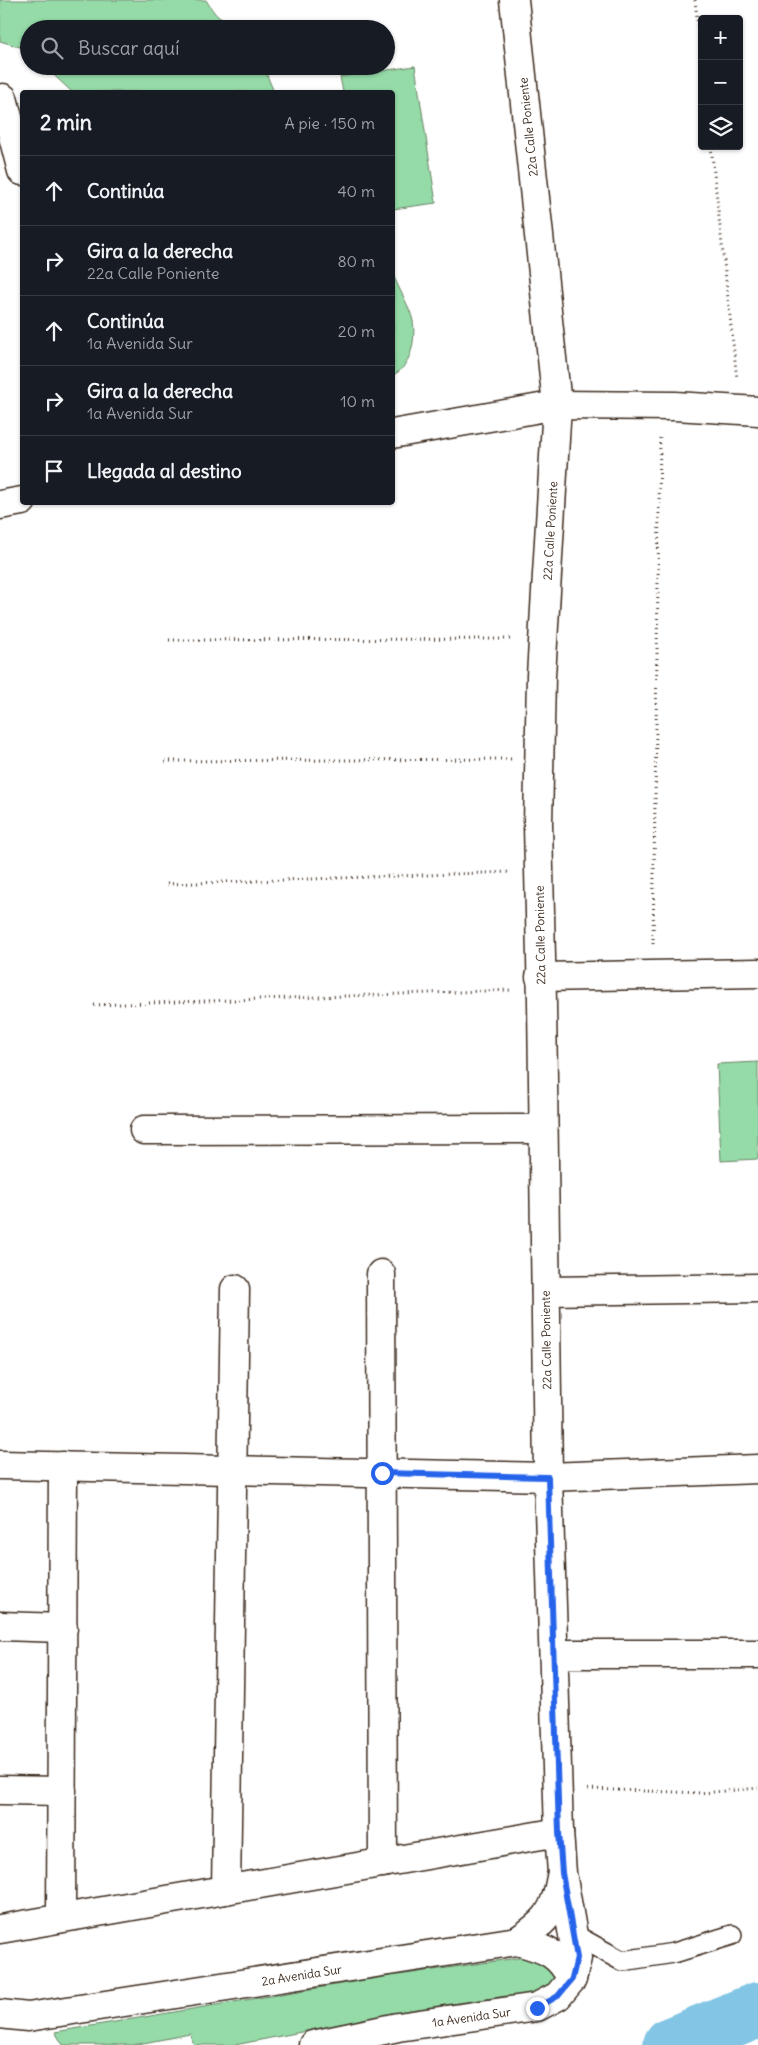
<!DOCTYPE html>
<html lang="es">
<meta charset="utf-8">
<style>
body{margin:0;font-family:Delius,sans-serif;background:#242831;color:#f1f3f6}
.controls{position:absolute;right:15px;top:15px;display:grid;overflow:hidden;border-radius:5px;box-shadow:0 1px 4px #0004}
.controls button{width:45px;height:45px;display:grid;place-items:center;padding:0;border:0;border-bottom:1px solid #363941;background:#171b24;color:#f1f3f6;font:25px sans-serif}
.stop{position:absolute;width:15px;height:15px;margin:-11px;border:4px solid #2563eb;border-radius:50%;background:#fff}
.stop.end{background:#2563eb;border-color:#fff;box-shadow:0 1px 5px #0008}
.list{margin:0;padding:0;list-style:none}
h2{display:flex;justify-content:space-between;align-items:center;height:65px;margin:0;padding:0 20px;font-size:21px}
h2 small{font-size:16px;font-weight:400;color:#9ea1a6}
.list li{display:grid;grid-template-columns:32px 1fr auto;gap:15px;align-items:center;box-sizing:border-box;height:70px;padding:0 20px;border-top:1px solid #363941}
.list b{display:block;font-size:19px;white-space:nowrap}
.list p{margin:0;font-size:16px;white-space:nowrap;color:#9ea1a6}
.list em{font-size:16px;font-style:normal;color:#9ea1a6}
.icon{flex:none;width:28px;height:28px;fill:none;stroke:currentColor;stroke-width:2;stroke-linecap:round;stroke-linejoin:round}
.map{position:relative;flex:none;width:758px;height:2045px;overflow:hidden}
.search{position:absolute;background:#171b24;box-shadow:0 1px 4px #0004;left:20px;top:20px;width:375px;height:55px;display:flex;align-items:center;gap:12px;box-sizing:border-box;padding:0 18px;border-radius:28px;color:#9ea1a6;font-size:19px}
.panel{position:absolute;background:#171b24;box-shadow:0 1px 4px #0004;left:20px;top:90px;width:375px;height:415px;border-radius:5px}
.map>svg:first-child{display:block}
.green{fill:#95dba8;stroke:#688263}
.lines{fill:none;stroke-linecap:round;stroke-linejoin:round}
.river{stroke:#83c5e4;stroke-width:56}
.service-casing{stroke:#3b2a1e;stroke-width:22}
.minor-casing{stroke:#3b2a1e;stroke-width:31}
.path{stroke:#3b2a1e;stroke-width:3;stroke-dasharray:1 4;stroke-linecap:butt}
.service{stroke:#fff;stroke-width:19}
.minor{stroke:#fff;stroke-width:28}
.route{stroke:#2563eb;stroke-width:6}
.labels{text-anchor:middle;dominant-baseline:central;stroke-width:4.5;stroke-linejoin:round;paint-order:stroke}
.street-label{font-size:12px;fill:#3b2a1e;stroke:#fff}
</style>
<div class="map">
<svg width="758" height="2045" viewBox="0 0 758 2045">
<rect width="100%" height="100%" fill="#fff"/>
<filter id="ink" filterUnits="userSpaceOnUse"><feTurbulence type="fractalNoise" baseFrequency=".02" numOctaves="2"/><feDisplacementMap in="SourceGraphic" scale="10" xChannelSelector="R" yChannelSelector="G"/><feConvolveMatrix kernelMatrix="1 2 1 2 8 2 1 2 1" color-interpolation-filters="sRGB"/></filter>
<g filter="url(#ink)">
<g class="green">
<path d="M0,0H206C217,18 220,21 241,24L244,29H29V54L20,47L0,41Z"/>
<polygon points="44,66 263,66 274,92 72,92"/>
<polygon points="415,66 436,203 393,209 392,92 343,92 340,77"/>
<path d="M393,274C398,288 410,307 413,321C416,339 411,367 393,375Z"/>
<polygon points="758,1062 758,1159 721,1161 717,1064"/>
<polygon points="525,1957 545,1958 557,1971 553,1989 529,2001 408,2011 235,2045 194,2045 190,2034 133,2045 63,2045 55,2032 377,1978"/>
</g>
<g class="lines">
<polyline class="river" points="671,2045 758,2010"/>
<g class="service-casing">
<polyline id="service" points="573,1934 622,1961 674,1953 732,1935"/>
</g>
<g class="minor-casing">
<g id="minor">
<polyline points="3,98 22,171"/>
<polyline points="392,434 557,405 675,406 758,411"/>
<polyline points="0,505 22,501"/>
<polyline points="540,977 758,973"/>
<polyline points="144,1130 543,1129"/>
<polyline points="381,1274 383,1863"/>
<polyline points="546,1291 758,1288"/>
<polyline points="0,1465 548,1477 758,1469"/>
<polyline points="0,1626 63,1628"/>
<polyline points="554,1654 758,1654"/>
<polyline points="0,1790 62,1791"/>
<polyline points="226,1890 235,1289"/>
<polyline points="61,1918 63,1466"/>
<polyline points="0,1929 559,1832"/>
<path d="M517,1941C545,1949 558,1952 572,1979"/>
<path id="s1" d="M0,2014L28,2017L517,1941C546,1922 555,1913 561,1877"/>
<path id="s2" d="M313,2045L398,2027L537,2007L558,1996L572,1979L577,1958L562,1873L559,1832L548,1477L542,1002L538,825L541,676L557,405L514,0"/>
</g>
</g>
<g class="path">
<polyline points="695,0 702,62"/>
<polyline points="711,146 737,379"/>
<polyline points="169,640 513,639"/>
<polyline points="165,761 511,759"/>
<polyline points="167,884 511,872"/>
<polyline points="653,944 660,436"/>
<polyline points="94,1005 513,990"/>
<polyline points="588,1789 702,1793 758,1788"/>
</g>
<use href="#service" class="service"/>
<use href="#minor" class="minor"/>
</g>
</g>
<g class="lines" filter="url(#ink)">
<polyline class="route" points="382,1473 548,1477 559,1832 562,1873 577,1958 572,1979 558,1996 537,2008"/>
</g>
<g class="labels">
<g class="street-label">
<text transform="translate(528 127) rotate(-96)">22a Calle Poniente</text>
<text stroke="none"><textPath href="#s2" startOffset="1724">22a Calle Poniente</textPath></text>
<text transform="translate(540 935) rotate(-91)">22a Calle Poniente</text>
<text transform="translate(546 1340) rotate(-91)">22a Calle Poniente</text>
<text stroke="none"><textPath href="#s1" startOffset="305">2a Avenida Sur</textPath></text>
<text stroke="none"><textPath href="#s2" startOffset="161">1a Avenida Sur</textPath></text>
</g>
</g>
</svg>
<div class="controls">
<button>+</button>
<button>−</button>
<button><svg class="icon" aria-label="layers" viewBox="0 0 24 24"><path d="M12 4l9 5-9 5-9-5zM3 14l9 5 9-5"/></svg></button>
</div>
<div class="stop" style="left:382px;top:1473px"></div>
<div class="stop end" style="left:537px;top:2008px"></div>
<div class="search"><svg class="icon" aria-label="search" viewBox="0 0 24 24"><circle cx="10" cy="10" r="6"/><path d="M15 15l6 6"/></svg>Buscar aquí</div>
<section class="panel">
<h2>2 min<small>A pie · 150 m</small></h2>
<ul class="list">
<li><svg class="icon" aria-label="ahead" viewBox="0 0 24 24"><path d="M12 20V5M6 11l6-6 6 6"/></svg><div><b>Continúa</b></div><em>40 m</em></li>
<li><svg class="icon" aria-label="right" viewBox="0 0 24 24"><path d="M7 20v-9h11M14 6l5 5-5 5"/></svg><div><b>Gira a la derecha</b><p>22a Calle Poniente</p></div><em>80 m</em></li>
<li><svg class="icon" aria-label="ahead" viewBox="0 0 24 24"><path d="M12 20V5M6 11l6-6 6 6"/></svg><div><b>Continúa</b><p>1a Avenida Sur</p></div><em>20 m</em></li>
<li><svg class="icon" aria-label="right" viewBox="0 0 24 24"><path d="M7 20v-9h11M14 6l5 5-5 5"/></svg><div><b>Gira a la derecha</b><p>1a Avenida Sur</p></div><em>10 m</em></li>
<li><svg class="icon" aria-label="arrive" viewBox="0 0 24 24"><path d="M6 21V4h12l-3 4 3 4H6"/></svg><div><b>Llegada al destino</b></div></li>
</ul>
</section>
</div>
